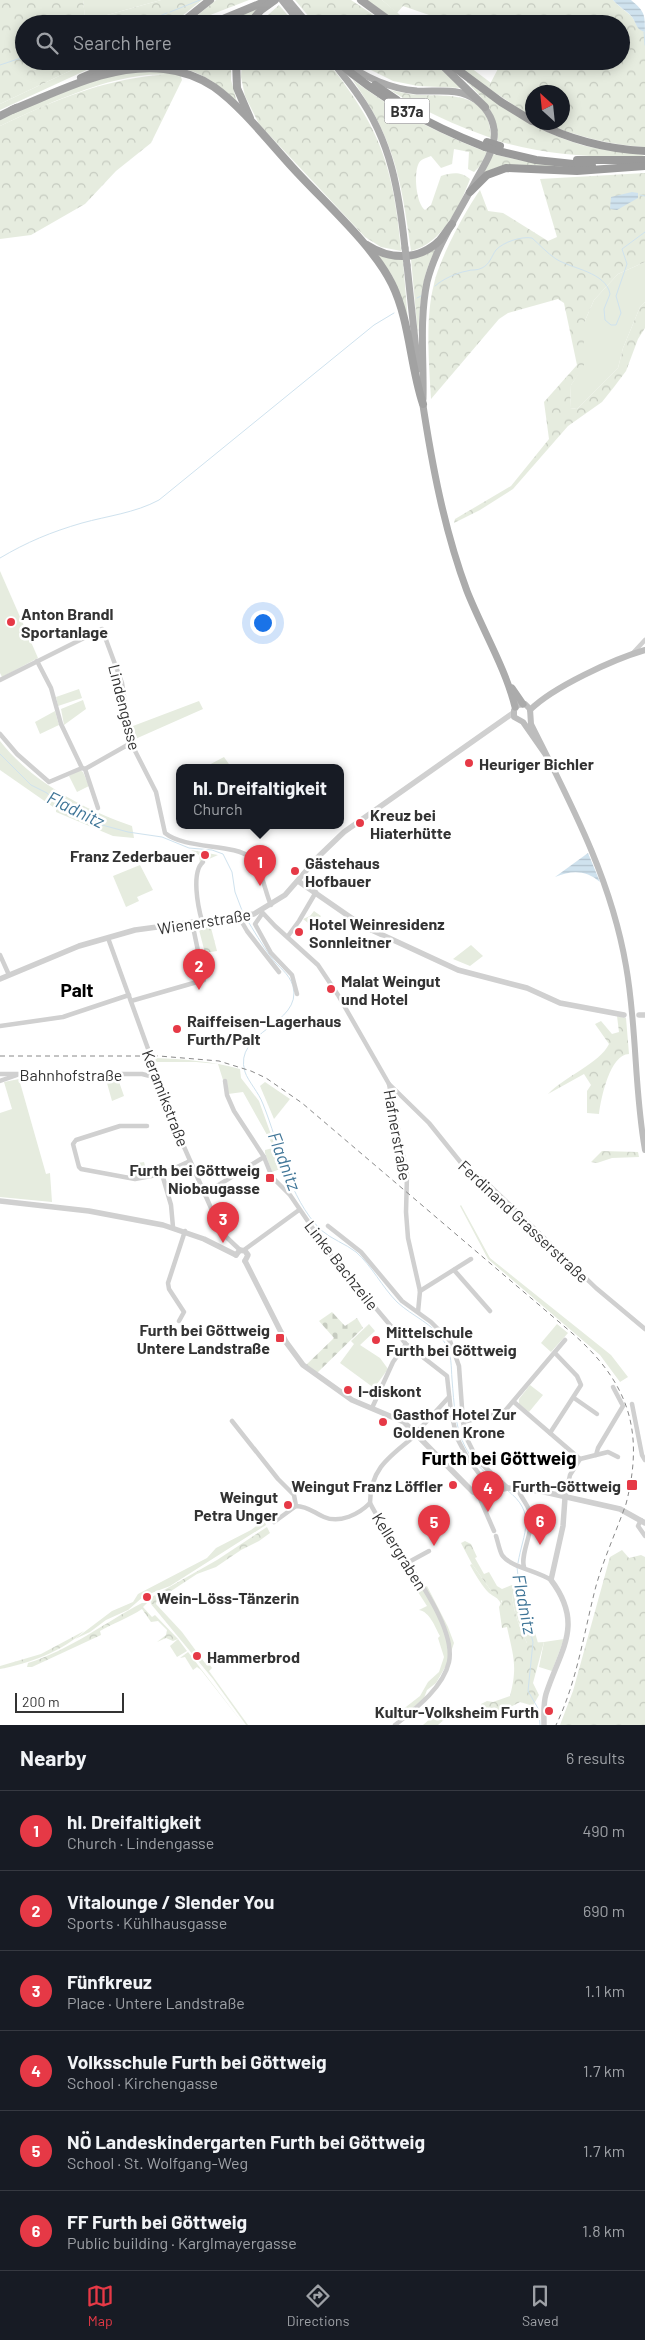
<!DOCTYPE html>
<meta charset="utf-8">
<style>
body{margin:0;font-family:Barlow,sans-serif;background:#20242c;color:#f1f3f6}
.compass{position:absolute;left:525px;top:85px;width:45px;height:45px;border-radius:50%;background:#171b24;box-shadow:0 2px 12px #0003;rotate:333deg}
.scale{position:absolute;left:15px;bottom:12px;width:109px;box-sizing:border-box;padding-left:5px;border:2px solid #333;border-top:0;font-size:14px;line-height:18px;white-space:nowrap;color:#333;-webkit-text-stroke:4px #fff;paint-order:stroke}
.you{position:absolute;left:262px;top:622px;width:18px;height:18px;margin:-12px;border:4px solid #fff;border-radius:50%;background:#1a73e8;box-shadow:0 0 0 8px #1a73e833}
.badge{display:grid;place-items:center;width:32px;height:32px;border-radius:50%;background:#e63946;color:#fff;font-size:16px;font-weight:700}
.pin{position:absolute;translate:-50% -41px;filter:drop-shadow(0 1px 2px #0008)}
.pin::after{content:'';position:absolute;top:26px;width:18px;height:15px;background:inherit;clip-path:polygon(0 0,100% 0,50% 100%)}
.popup{position:absolute;left:176px;top:764px;width:168px;height:65px;box-sizing:border-box;display:grid;place-content:center;border-radius:10px;background:#171b24;filter:drop-shadow(0 1px 4px #0005);font-size:16px;white-space:nowrap;color:#9ea1a6}
.popup b{font-size:19px;color:#f1f3f6}
.popup::after{content:'';position:absolute;left:50%;top:100%;margin-left:-10px;border:10px solid transparent;border-top-color:#171b24}
.list{margin:0;padding:0;list-style:none}
h2{display:flex;justify-content:space-between;align-items:center;height:65px;margin:0;padding:0 20px;font-size:21px}
h2 small{font-size:16px;font-weight:400;color:#9ea1a6}
.list li{display:grid;grid-template-columns:32px 1fr auto;gap:15px;align-items:center;box-sizing:border-box;height:80px;padding:0 20px;border-top:1px solid #363941}
.list b{display:block;font-size:19px;white-space:nowrap}
.list p{margin:0;font-size:16px;white-space:nowrap;color:#9ea1a6}
.list em{font-size:16px;font-style:normal;color:#9ea1a6}
.icon{flex:none;width:28px;height:28px;fill:none;stroke:currentColor;stroke-width:2;stroke-linecap:round;stroke-linejoin:round}
.map{position:relative;flex:none;width:645px;height:1725px;overflow:hidden}
.search{position:absolute;background:#171b24;box-shadow:0 2px 12px #0003;left:15px;right:15px;top:15px;height:55px;display:flex;align-items:center;gap:12px;box-sizing:border-box;padding:0 18px;border-radius:28px;color:#9ea1a6;font-size:19px}
.sheet{height:545px;background:#171b24}
nav{display:flex;justify-content:space-around;align-items:center;box-sizing:border-box;height:70px;border-top:1px solid #363941;background:#171b24;font-size:14px;color:#9ea1a6}
nav a{display:grid;justify-items:center;gap:2px}
nav .on{color:#e63946}
.map>svg:first-child{display:block}
.green{fill:#e6ecdf}
.forest{fill:url(#forest-crowns)}
.cemetery{fill:url(#cemetery-stones)}
.water{fill:url(#water-rules)}
.lines{fill:none;stroke-linecap:round;stroke-linejoin:round}
.stream{stroke:#cfe2ee;stroke-width:1}
.minor{stroke:#d0d0d0;stroke-width:4.5}
.tertiary{stroke:#d0d0d0;stroke-width:5.5}
.secondary{stroke:#bdbdbd;stroke-width:6}
.primary{stroke:#ababab;stroke-width:7}
.trunk{stroke:#a2a2a2;stroke-width:8}
.motorway{stroke:#9a9a9a;stroke-width:8}
.rail{stroke:#888;stroke-width:1;stroke-dasharray:5 4;stroke-linecap:butt}
.primary-bridge{stroke:#ababab;stroke-width:7}
.motorway-bridge{stroke:#9a9a9a;stroke-width:8}
.poi-dot{fill:#e63946;stroke:#fff;stroke-width:2}
.labels{text-anchor:middle;dominant-baseline:central;stroke-width:5;stroke-linejoin:round;paint-order:stroke}
.shield{fill:#fff;stroke:#707070;stroke-width:1}
.shield-label{font-size:15px;font-weight:bold;fill:#333}
.poi-label{font-size:16px;font-weight:bold;fill:#333;stroke:#fff;text-anchor:start}
.street-label{font-size:16px;fill:#333;stroke:#fff}
.water-label{font-size:18px;font-style:italic;fill:#3f7597;stroke:#fff}
.quarter-label{font-size:19px;font-weight:bold;fill:#000;stroke:#fff}
</style>
<div class="map">
<svg width="645" height="1725" viewBox="0 0 645 1725">
<defs>
<pattern id="forest-crowns" width="20" height="18" patternUnits="userSpaceOnUse" patternTransform="scale(1.25)"><rect width="20" height="18" fill="#e6ecdf"/><path d="M2 6a3 3 0 1 1 6 0M12 15a3 3 0 1 1 6 0" fill="none" stroke="#c6cbc0"/></pattern>
<pattern id="cemetery-stones" width="16" height="16" patternUnits="userSpaceOnUse" patternTransform="scale(1.25)"><rect width="16" height="16" fill="#e6ecdf"/><path d="M2 7V4a2 2 0 0 1 4 0v3zM10 15v-3a2 2 0 0 1 4 0v3z" fill="#c6cbc0"/></pattern>
<pattern id="water-rules" width="6" height="5" patternUnits="userSpaceOnUse" patternTransform="scale(1.25)"><rect width="6" height="5" fill="#cfe2ee"/><path d="M0 2.5h6" fill="none" stroke="#b2c2cd"/></pattern>
</defs>
<rect width="100%" height="100%" fill="#fff"/>
<g class="green">
<polygon points="83,0 161,0 89,20 85,18"/>
<polygon points="367,0 382,0 411,24 400,24"/>
<polygon points="91,61 106,61 0,110 0,104"/>
<polygon points="450,61 462,61 491,83 488,88"/>
<path d="M134,70L181,73V77C130,64 47,104 0,126V118L91,81Z"/>
<polygon points="645,262 645,302 640,307 623,348 618,368 577,409 570,408 571,385 583,367 584,323 594,300 618,274"/>
<polygon points="0,571 38,658 2,677 0,673"/>
<polygon points="79,689 82,698 58,706 56,697"/>
<polygon points="83,700 86,709 64,725 61,709"/>
<polygon points="199,701 203,709 133,740 136,736 133,726"/>
<polygon points="55,711 59,725 40,734 35,722"/>
<path d="M0,741C32,782 83,809 132,826L134,838L113,836L56,812V809L0,770Z"/>
<polygon points="224,757 231,767 205,767"/>
<polygon points="80,770 83,772 89,786 77,792 69,776"/>
<polygon points="140,865 153,890 137,897 139,901 126,907 113,876"/>
<polygon points="314,911 321,916 313,927 303,919 310,916"/>
<polygon points="471,945 483,956 470,966 453,959"/>
<path d="M154,1058C183,1059 211,1061 240,1069L241,1078L259,1101L283,1168L272,1172L265,1153V1150L273,1148L271,1142L243,1092L228,1094L227,1080H223L218,1064L196,1062H154Z"/>
<polygon points="105,1076 117,1076 124,1096 112,1101"/>
<polygon points="19,1079 46,1174 50,1173 52,1202 0,1197 0,1113 12,1109 4,1082"/>
<polygon points="265,1082 290,1099 274,1119 260,1086"/>
<polygon points="144,1162 148,1176 135,1177 131,1164"/>
<polygon points="461,1205 490,1258 611,1355 628,1377 620,1382 600,1355 488,1259 460,1206"/>
<polygon points="369,1324 375,1331 360,1345 380,1358 388,1369 374,1388 340,1363 354,1344 351,1341"/>
<polygon points="557,1324 568,1333 551,1352 541,1343"/>
<polygon points="530,1385 543,1395 529,1412 519,1404 519,1399"/>
<polygon points="264,1520 266,1525 170,1586 144,1596 128,1610 106,1620 90,1632 75,1639 112,1611 133,1602 138,1594 207,1558 216,1548 251,1530"/>
<path d="M472,1564L492,1592L501,1598V1604C498,1597 494,1597 489,1593C482,1586 475,1574 470,1565Z"/>
<path d="M512,1585H521L538,1643H527C518,1624 511,1606 512,1585Z"/>
<path d="M427,1586L448,1627L454,1643L447,1664L436,1683L427,1690L424,1698L406,1714L402,1710L420,1696L428,1682L439,1672L444,1657L438,1638L440,1636C435,1627 430,1612 419,1610L427,1606L418,1592Z"/>
<polygon points="151,1604 156,1604 182,1632 205,1663 208,1662 212,1668 209,1671 248,1725 246,1725 213,1679"/>
<polygon points="178,1639 187,1651 177,1657 170,1646"/>
<polygon points="564,1639 552,1671 539,1667 544,1642"/>
<polygon points="188,1652 244,1725 201,1670 197,1667 193,1670 185,1657 180,1658"/>
<polygon points="447,1704 453,1712 438,1725 423,1725"/>
</g>
<g class="forest">
<polygon points="0,0 83,0 85,17 89,20 161,0 202,0 177,20 172,16 159,24 24,24 24,61 91,61 0,104"/>
<polygon points="216,0 249,0 187,24"/>
<polygon points="295,0 351,0 387,24 315,24"/>
<path d="M382,0H613C619,7 626,11 632,17C637,24 637,29 645,32V147C609,145 577,136 543,123L562,122V92H532V117L488,88L502,61H621V24H455L403,6L397,13Z"/>
<polygon points="279,5 295,24 258,24"/>
<polygon points="261,6 245,24 219,24"/>
<path d="M128,61H174L190,64L194,61H231V80L237,102C200,65 165,59 115,68Z"/>
<path d="M242,61H327C381,129 393,166 401,251L381,247L365,237L259,124L245,96L241,77Z"/>
<polygon points="353,61 432,61 461,88 418,86 393,81"/>
<path d="M170,74L181,77L182,80L151,143L116,171L85,204L31,235L0,239V126C57,99 106,78 170,74Z"/>
<path d="M352,79C394,111 437,133 487,152L480,166L474,172L468,169L469,152L454,149L452,164L441,168L431,156C426,158 420,159 418,165C414,175 416,203 425,210L431,205L441,176C452,173 460,171 470,179C460,206 442,244 411,251C401,179 395,140 352,79Z"/>
<path d="M465,80C501,107 537,132 582,145C594,149 640,153 645,156C594,158 547,155 498,141C497,111 484,100 465,80Z"/>
<path d="M390,90C401,92 411,95 422,95C455,96 490,93 491,138C455,125 423,111 390,90Z"/>
<path d="M493,154L519,160L570,168C541,168 506,157 482,175Z"/>
<path d="M645,173V262L618,274L594,300L584,323V367L571,385L570,408L577,409L618,368L623,348L640,307L645,302V328L638,339L626,371L614,387L602,402L568,426L513,489L480,510L454,523L455,519L511,486L549,439L544,402L577,365L564,303L558,299L508,313L499,319L431,399C429,363 425,318 434,284C439,260 465,211 480,190L488,211L503,213L548,241L557,237L540,179Z"/>
<path d="M437,247C421,274 420,304 418,335L411,259L428,253Z"/>
<polygon points="378,255 403,260 408,322 393,277"/>
<polygon points="191,850 218,855 200,863 199,855"/>
<polygon points="210,924 217,951 205,953 198,926 204,927 204,925"/>
<path d="M617,1016L626,1018L629,1054C610,1054 601,1098 599,1114L587,1113V1091L591,1085L584,1074L548,1094C565,1076 599,1064 609,1044L595,1024L601,1021L612,1034L619,1032Z"/>
<polygon points="602,1151 638,1152 639,1157 612,1158 597,1163 591,1162"/>
<polygon points="267,1527 270,1533 259,1541 241,1550 216,1567 197,1574 165,1595 157,1598 156,1604 151,1604 150,1598 217,1560"/>
<path d="M465,1541L471,1544L477,1557L475,1558L484,1574L489,1572L497,1586L502,1589L512,1585C511,1606 518,1624 527,1643L544,1642L533,1683L539,1695L534,1704L538,1719L530,1705L520,1702L495,1715L494,1713L491,1714L487,1708L483,1710L481,1704L487,1701L493,1702L510,1696C518,1666 513,1655 507,1627L502,1628L499,1607L502,1601L492,1592L472,1564L461,1543Z"/>
<polygon points="622,1550 629,1558 641,1555 645,1557 645,1725 560,1725 573,1691 610,1557"/>
<path d="M142,1603H147L143,1607L152,1617L155,1615L178,1639L173,1641L166,1638L157,1642L166,1635L167,1630L158,1621L151,1622L142,1609C129,1618 113,1623 100,1631L101,1635L32,1667H27L28,1663C70,1650 104,1623 142,1603Z"/>
<path d="M84,1631C63,1651 28,1664 0,1669V1666L41,1654Z"/>
</g>
<polygon class="cemetery" points="332,1312 345,1326 357,1318 363,1328 317,1373 306,1365 334,1338 319,1321"/>
<g class="water">
<path d="M613,0H631C645,12 645,14 645,32C636,30 637,24 632,17C627,11 619,7 613,0Z"/>
<polygon points="632,192 638,193 638,198 617,210 610,209 611,197"/>
<path d="M588,853L600,882C586,870 572,870 555,877Z"/>
</g>
<g class="lines">
<g class="stream">
<polyline points="170,12 200,0"/>
<polyline points="138,24 167,13"/>
<polyline points="644,32 645,45"/>
<polyline points="0,65 24,57"/>
<polyline points="640,195 645,196"/>
<path d="M435,286C443,279 456,273 467,271C472,269 477,271 482,268C490,264 491,257 496,250C503,242 522,236 532,238C540,245 547,253 556,259C572,269 606,272 610,294L604,309L605,320L611,325H616L621,313L616,296L627,264L622,249L645,232"/>
<polyline points="417,298 421,296"/>
<path d="M0,558C27,542 51,532 82,523C107,516 135,513 159,500L374,325L394,313"/>
<polyline points="0,754 31,785 47,793 58,805 89,816 102,825 128,832 162,837 189,848 212,850 223,854 232,872 235,892 243,913"/>
<path d="M246,918C254,931 262,945 271,957C278,967 289,973 293,986C303,1025 232,1031 245,1072C248,1081 259,1093 263,1104C280,1146 288,1197 321,1230C331,1239 346,1244 356,1252C372,1266 382,1287 397,1302C413,1317 433,1323 445,1343C452,1354 451,1367 452,1379C456,1432 458,1453 502,1487"/>
<path d="M507,1490C538,1514 523,1532 518,1563"/>
<polyline points="517,1567 520,1594 533,1642 528,1691 539,1710 540,1725"/>
</g>
<g class="minor">
<polyline points="633,653 645,640"/>
<path d="M0,680L102,629L122,683L131,743L156,792L165,833C186,850 234,843 251,858C262,869 265,892 271,905"/>
<polyline points="0,734 17,754 49,782 82,768 61,724 51,688 37,661"/>
<polyline points="82,768 85,769 131,743"/>
<polyline points="85,769 98,808"/>
<polyline points="261,911 275,926 318,965 338,995 389,1084 407,1175 406,1212 408,1238 420,1291 418,1312"/>
<polyline points="262,914 255,924 271,953 292,975 297,994"/>
<polyline points="239,917 247,931 279,972"/>
<path d="M202,921C198,907 191,872 203,862"/>
<polyline points="288,936 299,921 316,892"/>
<polyline points="108,938 181,1140 222,1233 240,1250"/>
<polyline points="0,955 9,975"/>
<polyline points="131,1001 204,980 192,922"/>
<polyline points="0,1026 63,1017 129,995"/>
<polyline points="0,1074 142,1074 158,1078"/>
<polyline points="0,1081 17,1075"/>
<polyline points="225,1081 227,1095 234,1111 264,1157 272,1177 290,1195 331,1255 406,1344 447,1376 451,1412 457,1438 468,1459 492,1491"/>
<polyline points="389,1084 429,1123 466,1169 486,1182 596,1288 645,1329"/>
<polyline points="147,1126 120,1126 76,1140 73,1144 79,1167 81,1169 135,1179 162,1174"/>
<polyline points="204,1194 264,1157"/>
<polyline points="328,1226 361,1252 402,1301 431,1322 450,1341 459,1366 463,1422 467,1439 478,1461 508,1488"/>
<polyline points="173,1227 171,1205 162,1174 190,1161"/>
<polyline points="244,1250 299,1210"/>
<polyline points="454,1270 490,1311"/>
<polyline points="420,1291 471,1259"/>
<polyline points="179,1321 184,1312 169,1289 168,1283 185,1231"/>
<polyline points="574,1398 597,1414"/>
<polyline points="514,1402 580,1459 570,1475 565,1498"/>
<polyline points="632,1404 642,1455 645,1460"/>
<polyline points="372,1408 393,1362 406,1344"/>
<polyline points="232,1421 278,1479 294,1495 296,1506"/>
<polyline points="463,1422 504,1412 565,1340"/>
<polyline points="416,1433 449,1397"/>
<polyline points="550,1433 581,1385 577,1376 555,1353"/>
<polyline points="596,1455 598,1448 623,1406 613,1387"/>
<polyline points="580,1459 608,1452 618,1457"/>
<path d="M518,1489C521,1499 530,1506 531,1517C533,1532 520,1555 524,1567"/>
<polyline points="478,1494 494,1531"/>
<polyline points="641,1520 638,1526 645,1536"/>
<path d="M274,1522L296,1506C308,1506 314,1513 324,1517C340,1524 359,1514 370,1503"/>
<path d="M496,1536C498,1542 499,1549 502,1555C510,1567 538,1571 551,1580"/>
<polyline points="407,1563 429,1551"/>
<path d="M395,1725C415,1709 443,1688 449,1662C458,1620 388,1541 370,1503C370,1467 392,1455 417,1434"/>
</g>
<g class="tertiary">
<polyline points="298,881 363,926 458,970 527,988 560,1003 624,1015"/>
<polyline points="0,979 79,946 135,930 254,914 285,895 319,856 344,832 513,713"/>
<polyline points="639,1015 645,1015"/>
<polyline points="0,1201 89,1211 163,1225 204,1239 236,1255"/>
<polyline points="236,1255 240,1250 245,1251 248,1255 245,1261"/>
<polyline points="245,1261 286,1342 303,1365 352,1400 404,1422 473,1492 478,1494 508,1488 540,1491 620,1509 645,1523"/>
<path d="M544,1725C544,1715 543,1704 546,1694C560,1650 585,1625 551,1580L563,1526L565,1498"/>
</g>
<g class="secondary">
<path d="M530,710C553,687 614,659 645,650"/>
<path d="M546,755L523,722L514,717V710L518,705L525,704L530,709L531,724C570,802 611,878 626,966C637,1027 634,1089 645,1150"/>
</g>
<g class="primary">
<polyline points="282,0 301,24"/>
<polyline points="288,0 308,24"/>
<path d="M332,61C341,73 350,83 358,95C391,141 399,192 405,248"/>
<path d="M345,61C364,78 392,89 417,91C437,92 459,87 476,100C488,109 496,123 494,139C492,154 483,167 476,180C459,213 436,246 427,282C419,321 424,360 423,399"/>
<polyline points="407,265 418,369"/>
<path d="M422,399C432,465 444,529 467,591C482,629 506,669 515,707"/>
<polyline points="512,688 523,704"/>
</g>
<g class="trunk">
<polyline points="361,0 394,24"/>
<polyline points="180,24 210,0"/>
<polyline points="211,24 269,0"/>
<polyline points="249,24 261,10 275,0"/>
<polyline points="236,61 237,88 250,118"/>
<polyline points="438,61 485,107"/>
<polyline points="81,78 121,61"/>
<path d="M12,110C60,91 111,63 164,69C182,71 199,77 214,87C241,106 270,143 293,168C323,201 373,245 392,284C410,321 410,365 423,404"/>
<polyline points="0,116 16,108"/>
<path d="M367,245C390,260 419,261 440,240C444,235 448,229 452,224"/>
</g>
<g class="motorway">
<path d="M337,61C381,100 431,126 485,147"/>
<polyline points="446,61 501,102 532,121"/>
<polyline points="375,85 397,100"/>
<path d="M535,122C570,140 607,149 645,151"/>
<polyline points="498,151 536,160 592,166"/>
<polyline points="577,160 645,160"/>
<polyline points="470,192 487,175 506,168 577,171 645,166"/>
</g>
<path class="rail" d="M0,1056H159L219,1061L251,1071L266,1078L302,1103L572,1333C628,1382 645,1430 626,1504C616,1532 604,1558 596,1586C584,1632 577,1682 556,1725"/>
<polyline class="primary-bridge" points="405,248 407,265"/>
<g class="motorway-bridge">
<polyline points="487,142 500,146"/>
<polyline points="485,147 498,151"/>
</g>
</g>
<g class="poi-dot">
<circle cx="11" cy="622" r="5"/>
<circle cx="469" cy="763" r="5"/>
<circle cx="360" cy="823" r="5"/>
<circle cx="205" cy="855" r="5"/>
<circle cx="295" cy="871" r="5"/>
<circle cx="299" cy="932" r="5"/>
<circle cx="331" cy="989" r="5"/>
<circle cx="177" cy="1029" r="5"/>
<rect x="265" y="1173" width="10" height="10" rx="2.5"/>
<rect x="275" y="1333" width="10" height="10" rx="2.5"/>
<circle cx="376" cy="1340" r="5"/>
<circle cx="348" cy="1390" r="5"/>
<circle cx="383" cy="1422" r="5"/>
<circle cx="453" cy="1485" r="5"/>
<rect x="626" y="1479" width="12" height="12" rx="2.5"/>
<circle cx="288" cy="1505" r="5"/>
<circle cx="147" cy="1597" r="5"/>
<circle cx="197" cy="1656" r="5"/>
<circle cx="549" cy="1711" r="5"/>
</g>
<g class="labels">
<rect class="shield" x="384.5" y="98.5" width="45" height="25" rx="4"/>
<g class="shield-label">
<text x="407" y="111">B37a</text>
</g>
<g class="poi-label">
<text x="21" y="613">Anton Brandl<tspan x="21" dy="18">Sportanlage</tspan></text>
<text x="479" y="763">Heuriger Bichler</text>
<text x="370" y="814">Kreuz bei<tspan x="370" dy="18">Hiaterhütte</tspan></text>
<text x="195" y="855" text-anchor="end">Franz Zederbauer</text>
<text x="305" y="862">Gästehaus<tspan x="305" dy="18">Hofbauer</tspan></text>
<text x="309" y="923">Hotel Weinresidenz<tspan x="309" dy="18">Sonnleitner</tspan></text>
<text x="341" y="980">Malat Weingut<tspan x="341" dy="18">und Hotel</tspan></text>
<text x="187" y="1020">Raiffeisen-Lagerhaus<tspan x="187" dy="18">Furth/Palt</tspan></text>
<text x="260" y="1169" text-anchor="end">Furth bei Göttweig<tspan x="260" dy="18">Niobaugasse</tspan></text>
<text x="270" y="1329" text-anchor="end">Furth bei Göttweig<tspan x="270" dy="18">Untere Landstraße</tspan></text>
<text x="386" y="1331">Mittelschule<tspan x="386" dy="18">Furth bei Göttweig</tspan></text>
<text x="358" y="1390">I-diskont</text>
<text x="393" y="1413">Gasthof Hotel Zur<tspan x="393" dy="18">Goldenen Krone</tspan></text>
<text x="443" y="1485" text-anchor="end">Weingut Franz Löffler</text>
<text x="621" y="1485" text-anchor="end">Furth-Göttweig</text>
<text x="278" y="1496" text-anchor="end">Weingut<tspan x="278" dy="18">Petra Unger</tspan></text>
<text x="157" y="1597">Wein-Löss-Tänzerin</text>
<text x="207" y="1656">Hammerbrod</text>
<text x="539" y="1711" text-anchor="end">Kultur-Volksheim Furth</text>
</g>
<g class="street-label">
<text transform="translate(125 707) rotate(76)">Lindengasse</text>
<text transform="translate(204 921) rotate(-9)">Wienerstraße</text>
<text x="71" y="1074">Bahnhofstraße</text>
<text transform="translate(166 1098) rotate(69)">Keramikstraße</text>
<text transform="translate(398 1135) rotate(80)">Hafnerstraße</text>
<text transform="translate(524 1221) rotate(43)">Ferdinand Grasserstraße</text>
<text transform="translate(342 1265) rotate(52)">Linke Bachzeile</text>
<text transform="translate(400 1551) rotate(58)">Kellergraben</text>
</g>
<g class="water-label">
<text transform="translate(76 809) rotate(26)">Fladnitz</text>
<text transform="translate(285 1161) rotate(69)">Fladnitz</text>
<text transform="translate(525 1604) rotate(79)">Fladnitz</text>
</g>
<g class="quarter-label">
<text x="77" y="989">Palt</text>
<text x="499" y="1457">Furth bei Göttweig</text>
</g>
</g>
</svg>
<svg class="compass" viewBox="-18 -18 36 36"><path d="M0-13l5 13h-10z" fill="#e53935"/><path d="M0 13l5-13h-10z" fill="#9ea1a6"/></svg>
<div class="scale">200 m</div>
<div class="you"></div>
<div class="pin badge" style="left:260px;top:886px">1</div>
<div class="popup"><b>hl. Dreifaltigkeit</b>Church</div>
<div class="pin badge" style="left:199px;top:990px">2</div>
<div class="pin badge" style="left:223px;top:1243px">3</div>
<div class="pin badge" style="left:488px;top:1512px">4</div>
<div class="pin badge" style="left:434px;top:1546px">5</div>
<div class="pin badge" style="left:540px;top:1545px">6</div>
<div class="search"><svg class="icon" aria-label="search" viewBox="0 0 24 24"><circle cx="10" cy="10" r="6"/><path d="M15 15l6 6"/></svg>Search here</div>
</div>
<section class="sheet">
<h2>Nearby<small>6 results</small></h2>
<ul class="list">
<li><span class="badge">1</span><div><b>hl. Dreifaltigkeit</b><p>Church · Lindengasse</p></div><em>490 m</em></li>
<li><span class="badge">2</span><div><b>Vitalounge / Slender You</b><p>Sports · Kühlhausgasse</p></div><em>690 m</em></li>
<li><span class="badge">3</span><div><b>Fünfkreuz</b><p>Place · Untere Landstraße</p></div><em>1.1 km</em></li>
<li><span class="badge">4</span><div><b>Volksschule Furth bei Göttweig</b><p>School · Kirchengasse</p></div><em>1.7 km</em></li>
<li><span class="badge">5</span><div><b>NÖ Landeskindergarten Furth bei Göttweig</b><p>School · St. Wolfgang-Weg</p></div><em>1.7 km</em></li>
<li><span class="badge">6</span><div><b>FF Furth bei Göttweig</b><p>Public building · Karglmayergasse</p></div><em>1.8 km</em></li>
</ul>
</section>
<nav>
<a class="on"><svg class="icon" aria-label="map" viewBox="0 0 24 24"><path d="M3 6l6-2 6 2 6-2v14l-6 2-6-2-6 2zM9 4v14M15 6v14"/></svg>Map</a>
<a><svg class="icon" aria-label="directions" viewBox="0 0 24 24"><path d="M12 3l9 9-9 9-9-9zM9 14v-3h6M13 9l2 2-2 2"/></svg>Directions</a>
<a><svg class="icon" aria-label="saved" viewBox="0 0 24 24"><path d="M7 4h10v16l-5-4-5 4z"/></svg>Saved</a>
</nav>
